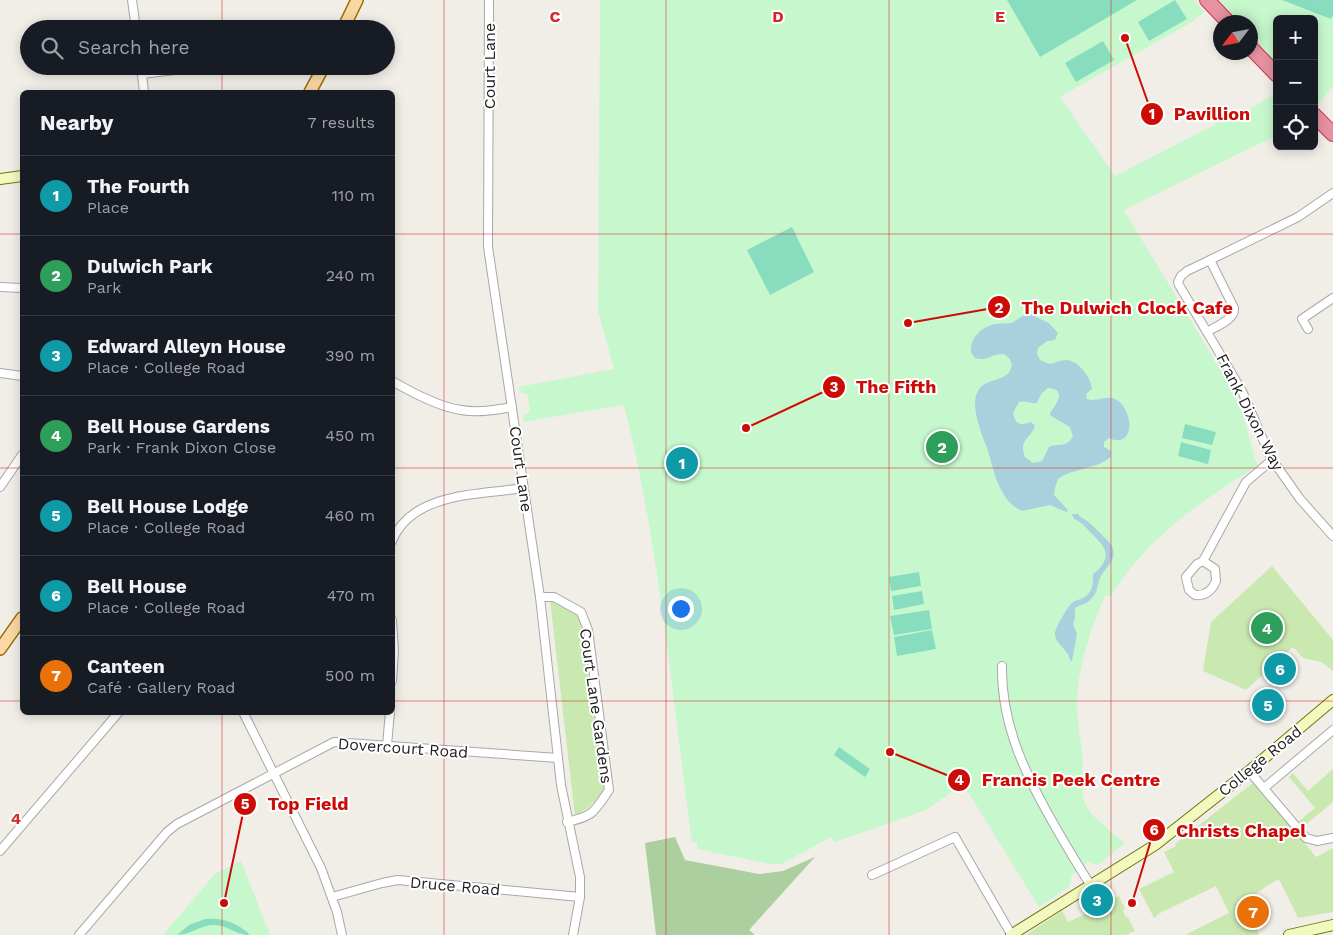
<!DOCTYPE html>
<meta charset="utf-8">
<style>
body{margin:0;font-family:"Work Sans",sans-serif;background:#20242c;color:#f1f3f6}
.controls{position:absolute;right:15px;top:15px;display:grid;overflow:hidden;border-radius:8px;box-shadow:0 2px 12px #0003}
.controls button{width:45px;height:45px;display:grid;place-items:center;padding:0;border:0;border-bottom:1px solid #363941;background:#171b24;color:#f1f3f6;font:25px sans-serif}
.compass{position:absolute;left:1213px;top:15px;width:45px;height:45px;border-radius:50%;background:#171b24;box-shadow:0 2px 12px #0003;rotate:238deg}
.you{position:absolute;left:680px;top:608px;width:18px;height:18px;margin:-12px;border:4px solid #fff;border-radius:50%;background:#1a73e8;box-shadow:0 0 0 8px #1a73e833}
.badge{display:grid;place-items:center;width:32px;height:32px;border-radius:50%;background:#1a73e8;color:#fff;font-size:16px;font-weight:700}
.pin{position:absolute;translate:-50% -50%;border:2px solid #fff;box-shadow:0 1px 5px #0006}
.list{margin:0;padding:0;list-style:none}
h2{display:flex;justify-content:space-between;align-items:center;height:65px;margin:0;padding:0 20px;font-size:21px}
h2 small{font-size:16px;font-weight:400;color:#9ea1a6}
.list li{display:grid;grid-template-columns:32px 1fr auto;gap:15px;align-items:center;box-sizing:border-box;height:80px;padding:0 20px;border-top:1px solid #363941}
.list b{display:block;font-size:19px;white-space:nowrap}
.list p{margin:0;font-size:16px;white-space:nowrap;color:#9ea1a6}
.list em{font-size:16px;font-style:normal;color:#9ea1a6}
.icon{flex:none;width:28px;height:28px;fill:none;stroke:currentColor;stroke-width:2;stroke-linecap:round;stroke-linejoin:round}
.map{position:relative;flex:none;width:1333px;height:935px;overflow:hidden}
.search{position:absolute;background:#171b24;box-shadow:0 2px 12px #0003;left:20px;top:20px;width:375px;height:55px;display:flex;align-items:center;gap:12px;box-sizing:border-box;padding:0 18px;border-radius:28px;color:#9ea1a6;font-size:19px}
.panel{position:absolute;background:#171b24;box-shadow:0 2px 12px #0003;left:20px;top:90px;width:375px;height:625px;border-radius:8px}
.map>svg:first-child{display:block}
.grass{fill:#cae9b0}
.forest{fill:#abcf9e}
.park{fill:#c7f8cd}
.pitch{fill:#89ddbf}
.water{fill:#aad0dd;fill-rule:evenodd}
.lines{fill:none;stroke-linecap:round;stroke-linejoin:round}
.street-casing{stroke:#a8a8a8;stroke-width:10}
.secondary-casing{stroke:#687808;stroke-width:12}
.primary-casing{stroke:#9a6d04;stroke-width:14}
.highway-casing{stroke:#d72d62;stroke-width:16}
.street{stroke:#fff;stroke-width:8}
.secondary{stroke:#f3f8bf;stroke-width:10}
.primary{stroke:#fad8a4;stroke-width:11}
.highway{stroke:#e5939f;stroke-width:14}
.grid{fill:none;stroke:#d62828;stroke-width:1;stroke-opacity:0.55}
.labels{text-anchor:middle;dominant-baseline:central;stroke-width:4;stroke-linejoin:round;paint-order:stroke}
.street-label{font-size:16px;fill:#212121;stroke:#fff}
.grid-label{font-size:16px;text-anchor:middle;font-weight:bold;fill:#d62828;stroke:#fff;stroke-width:4;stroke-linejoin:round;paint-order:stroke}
.leader{fill:none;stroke:#cc0c06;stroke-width:2}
.callout-dot{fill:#cc0c06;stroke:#fff;stroke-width:2}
.mark-label{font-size:15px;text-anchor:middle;font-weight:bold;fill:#fff}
.callout-label{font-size:18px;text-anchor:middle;font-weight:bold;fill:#cc0c06;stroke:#fff;stroke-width:4;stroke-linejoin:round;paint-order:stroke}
</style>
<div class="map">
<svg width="1333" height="935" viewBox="0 0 1333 935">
<rect width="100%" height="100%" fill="#f1eee8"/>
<g class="grass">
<polygon points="1272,566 1333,640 1333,671 1321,662 1303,658 1293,647 1246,690 1203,671 1211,622"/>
<path d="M550,600C564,603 572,608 580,620L604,791L588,808L575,816Z"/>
<polygon points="1333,769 1333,802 1303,827 1298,822 1315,808 1289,777 1293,773 1308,791"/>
<polygon points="1254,782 1316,857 1333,848 1333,912 1298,918 1279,879 1268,885 1244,903 1259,934 1258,935 1185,935 1229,913 1216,886 1160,913 1154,918 1139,889 1174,872 1164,852 1176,846 1175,844"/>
<polygon points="1119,896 1125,909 1123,911 1126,918 1128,917 1135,931 1126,935 1026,935 1062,911 1068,922 1103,906 1103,904"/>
</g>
<polygon class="forest" points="675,837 685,860 759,874 783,871 815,857 749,930 755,935 656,935 645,843"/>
<g class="park">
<path d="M600,0H1194L1205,12L1190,23L1060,97L1115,176L1245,109L1247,111L1277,92V135L1124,210L1226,379L1243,414L1257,466C1196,505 1150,535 1110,597L1105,595C1091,629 1077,668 1077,705C1077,722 1081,740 1083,758C1083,772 1080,790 1085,803C1090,817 1114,833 1125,843L1099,864L1095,865L1088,862L1071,876V881L1069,887L1039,907L963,784L926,810L835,842L831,837L782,864H770L697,849V843H692C672,697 660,549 624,405L523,422L524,415L530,411L527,394L521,393L518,387L614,369L598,311Z"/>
<polygon points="1217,0 1333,0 1333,87 1317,105 1314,102 1314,19 1277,19 1277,67 1251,39 1250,22 1236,22"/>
<polygon points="241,861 270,935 163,935 215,874"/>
</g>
<g class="pitch">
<polygon points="1007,0 1137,0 1040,57"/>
<polygon points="1175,0 1187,19 1149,41 1138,22"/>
<polygon points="1282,0 1333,0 1333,15 1331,19"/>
<polygon points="1103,41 1114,60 1076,82 1065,63"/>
<polygon points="792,227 814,272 770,295 747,250"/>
<polygon points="1185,424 1216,432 1212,445 1182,438"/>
<polygon points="1181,442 1211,450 1208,464 1178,456"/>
<polygon points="919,572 921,586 891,591 889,577"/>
<polygon points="922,591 924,604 894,610 892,596"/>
<polygon points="929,610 932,629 894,635 890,616"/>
<polygon points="932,630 936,649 897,656 894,637"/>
<polygon points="839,747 870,769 865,777 834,755"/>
<path d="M205,919C223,918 237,922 250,935C236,935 226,924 212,925C199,926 190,935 177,935L189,925Z"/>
</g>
<g class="water">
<path d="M1029,314L1049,323L1058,333L1055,340L1047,341L1038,348L1037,354L1040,360L1050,364C1055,363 1060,360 1066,360C1078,360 1091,377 1092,389L1086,394L1087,399C1097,403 1107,394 1117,400C1128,406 1137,435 1120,440C1116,441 1112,439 1109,438L1104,442V447L1111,451V457C1094,470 1072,468 1058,479L1055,488L1054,495L1067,509L1068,511L1066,512L1050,505L1022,511C1013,507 1007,501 1003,493C993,477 992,459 985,443C981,433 976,418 975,406C975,401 975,396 978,391C986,376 1008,384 1012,365L1010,359L1004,354C993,353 986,362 975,358L971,352C970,337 982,327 995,324C1000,323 1006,324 1011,323C1019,320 1019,316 1029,314ZM1048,388C1068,389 1056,405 1050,413L1051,416L1070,427L1073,436C1067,448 1059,443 1049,447L1042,461L1033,463L1025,457C1018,439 1031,439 1035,426L1031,422C1019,426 1016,425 1013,413L1019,402C1026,400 1031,404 1037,403L1041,394Z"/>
<path d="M1072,514H1078C1081,519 1084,518 1087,521C1090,523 1112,544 1112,546C1119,561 1102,569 1099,581C1097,589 1097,594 1089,601C1086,604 1079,605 1075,608V618L1073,624L1077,634L1072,661L1070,660C1069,650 1055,644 1055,634C1055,628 1068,606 1072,603C1075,600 1079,600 1083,598C1093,593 1093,584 1093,574C1095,572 1097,571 1099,569C1114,553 1101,543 1090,532C1084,526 1082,522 1074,519Z"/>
</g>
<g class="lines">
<g class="street-casing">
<g id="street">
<polyline points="132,0 136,29"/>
<polyline points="489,0 488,247 540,597 561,785 580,877 580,897 573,935"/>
<polyline points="141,66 144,92"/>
<polyline points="142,74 208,66"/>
<polyline points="1210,260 1298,217 1333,193"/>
<polyline points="0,287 22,288"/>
<polyline points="1308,329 1302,319 1333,298"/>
<path d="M1207,332C1216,326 1235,320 1234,308L1210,260L1187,271L1181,276L1178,282L1179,285L1242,391L1271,458L1300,499L1333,536"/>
<polyline points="0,373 22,376"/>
<path d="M392,381C411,392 440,407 461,410C478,413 495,410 512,407"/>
<polyline points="0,487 22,455"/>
<path d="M392,541C412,492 479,495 523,488"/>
<polyline points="1203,561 1246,482 1272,460"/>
<path d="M1203,561L1215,569L1216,581C1212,591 1205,596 1195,595L1189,590L1186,577L1197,564Z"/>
<path d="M540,597H554L581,612L588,630L609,790C594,812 594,816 567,822"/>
<polyline points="392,620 394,651 392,681"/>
<path d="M1002,666C1001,726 1027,778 1056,828C1067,847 1078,866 1090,884"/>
<polyline points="243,712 321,868 337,912 342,935"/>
<polyline points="387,745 390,712"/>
<polyline points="1249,771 1306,838 1317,841 1333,838"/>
<polyline points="1264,788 1333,730"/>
<polyline points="0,851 119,712"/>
<polyline points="872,875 955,837 1011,934"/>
<polyline points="332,897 382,883 398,880 580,897"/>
<polyline points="79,935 167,832 177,824 334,742 558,758"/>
</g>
</g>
<g class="secondary-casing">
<g id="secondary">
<polyline points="0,179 22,176"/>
<polyline points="1011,935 1155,845 1249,771 1333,700"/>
<polyline points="1289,935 1333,925"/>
</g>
</g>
<g class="primary-casing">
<g id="primary">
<polyline points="343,29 357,0"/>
<polyline points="310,92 324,66"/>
<polyline points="0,649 22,618"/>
</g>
</g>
<g class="highway-casing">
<g id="highway">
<polyline points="1207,0 1228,22"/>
<polyline points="1250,47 1277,75"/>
<polyline points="1314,115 1333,134"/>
</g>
</g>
<use href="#street" class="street"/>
<use href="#secondary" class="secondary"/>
<use href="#primary" class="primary"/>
<use href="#highway" class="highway"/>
</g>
<path class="grid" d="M222,0V29M444,0V935M666,0V935M889,0V935M1111,0V935M222,66V92M0,234H22M392,234H1333M0,468H22M392,468H1333M0,701H22M392,701H1333M222,712V935"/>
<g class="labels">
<g class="street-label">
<text transform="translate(489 66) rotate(-90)">Court Lane</text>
<text transform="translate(1250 412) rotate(63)">Frank Dixon Way</text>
<text transform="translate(521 469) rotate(82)">Court Lane</text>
<text transform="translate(596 706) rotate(82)">Court Lane Gardens</text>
<text transform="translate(403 748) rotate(4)">Dovercourt Road</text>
<text transform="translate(1260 761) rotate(-39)">College Road</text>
<text transform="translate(455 886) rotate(5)">Druce Road</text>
</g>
</g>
<g class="grid-label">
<text x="555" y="22">C</text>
<text x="778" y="22">D</text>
<text x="1000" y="22">E</text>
<text x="16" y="824">4</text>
</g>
<path class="leader" d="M1125 38L1152 114M908 323L999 307M746 428L834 387M890 752L959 780M224 903L245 804M1132 903L1154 830"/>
<g class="callout-dot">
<circle cx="1125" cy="38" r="5"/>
<circle cx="908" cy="323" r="5"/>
<circle cx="746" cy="428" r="5"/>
<circle cx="890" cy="752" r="5"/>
<circle cx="224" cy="903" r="5"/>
<circle cx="1132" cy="903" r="5"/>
<circle cx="1152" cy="114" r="12"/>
<circle cx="999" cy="307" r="12"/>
<circle cx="834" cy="387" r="12"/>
<circle cx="959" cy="780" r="12"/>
<circle cx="245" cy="804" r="12"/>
<circle cx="1154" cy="830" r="12"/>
</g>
<g class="mark-label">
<text x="1152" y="119">1</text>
<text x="999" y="313">2</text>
<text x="834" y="392">3</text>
<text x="959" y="785">4</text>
<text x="245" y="809">5</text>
<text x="1154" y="835">6</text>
</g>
<g class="callout-label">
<text x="1212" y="120">Pavillion</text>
<text x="1127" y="314">The Dulwich Clock Cafe</text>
<text x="896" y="393">The Fifth</text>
<text x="1071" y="786">Francis Peek Centre</text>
<text x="308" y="810">Top Field</text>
<text x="1241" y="837">Christs Chapel</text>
</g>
</svg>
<div class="controls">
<button>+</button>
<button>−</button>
<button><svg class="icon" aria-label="locate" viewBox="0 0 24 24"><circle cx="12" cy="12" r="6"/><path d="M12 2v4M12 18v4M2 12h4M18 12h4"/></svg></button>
</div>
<svg class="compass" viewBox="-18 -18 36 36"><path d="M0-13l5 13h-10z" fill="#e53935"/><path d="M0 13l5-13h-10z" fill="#9ea1a6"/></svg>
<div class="you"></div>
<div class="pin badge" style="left:682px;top:463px;background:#0f9aa8">1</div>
<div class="pin badge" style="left:942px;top:447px;background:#2e9e5b">2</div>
<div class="pin badge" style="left:1097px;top:900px;background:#0f9aa8">3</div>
<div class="pin badge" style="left:1267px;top:628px;background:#2e9e5b">4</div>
<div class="pin badge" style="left:1268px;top:705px;background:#0f9aa8">5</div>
<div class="pin badge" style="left:1280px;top:669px;background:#0f9aa8">6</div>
<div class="pin badge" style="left:1253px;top:912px;background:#e8710a">7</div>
<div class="search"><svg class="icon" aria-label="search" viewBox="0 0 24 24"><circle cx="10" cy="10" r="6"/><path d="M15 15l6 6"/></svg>Search here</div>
<section class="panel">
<h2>Nearby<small>7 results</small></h2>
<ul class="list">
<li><span class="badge" style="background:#0f9aa8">1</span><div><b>The Fourth</b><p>Place</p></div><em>110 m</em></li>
<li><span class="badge" style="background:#2e9e5b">2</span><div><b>Dulwich Park</b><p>Park</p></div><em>240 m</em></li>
<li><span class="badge" style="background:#0f9aa8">3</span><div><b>Edward Alleyn House</b><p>Place · College Road</p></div><em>390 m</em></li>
<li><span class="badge" style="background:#2e9e5b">4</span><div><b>Bell House Gardens</b><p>Park · Frank Dixon Close</p></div><em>450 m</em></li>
<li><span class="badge" style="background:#0f9aa8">5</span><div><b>Bell House Lodge</b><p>Place · College Road</p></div><em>460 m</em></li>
<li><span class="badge" style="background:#0f9aa8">6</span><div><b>Bell House</b><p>Place · College Road</p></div><em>470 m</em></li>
<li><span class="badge" style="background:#e8710a">7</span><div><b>Canteen</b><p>Café · Gallery Road</p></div><em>500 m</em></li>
</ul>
</section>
</div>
